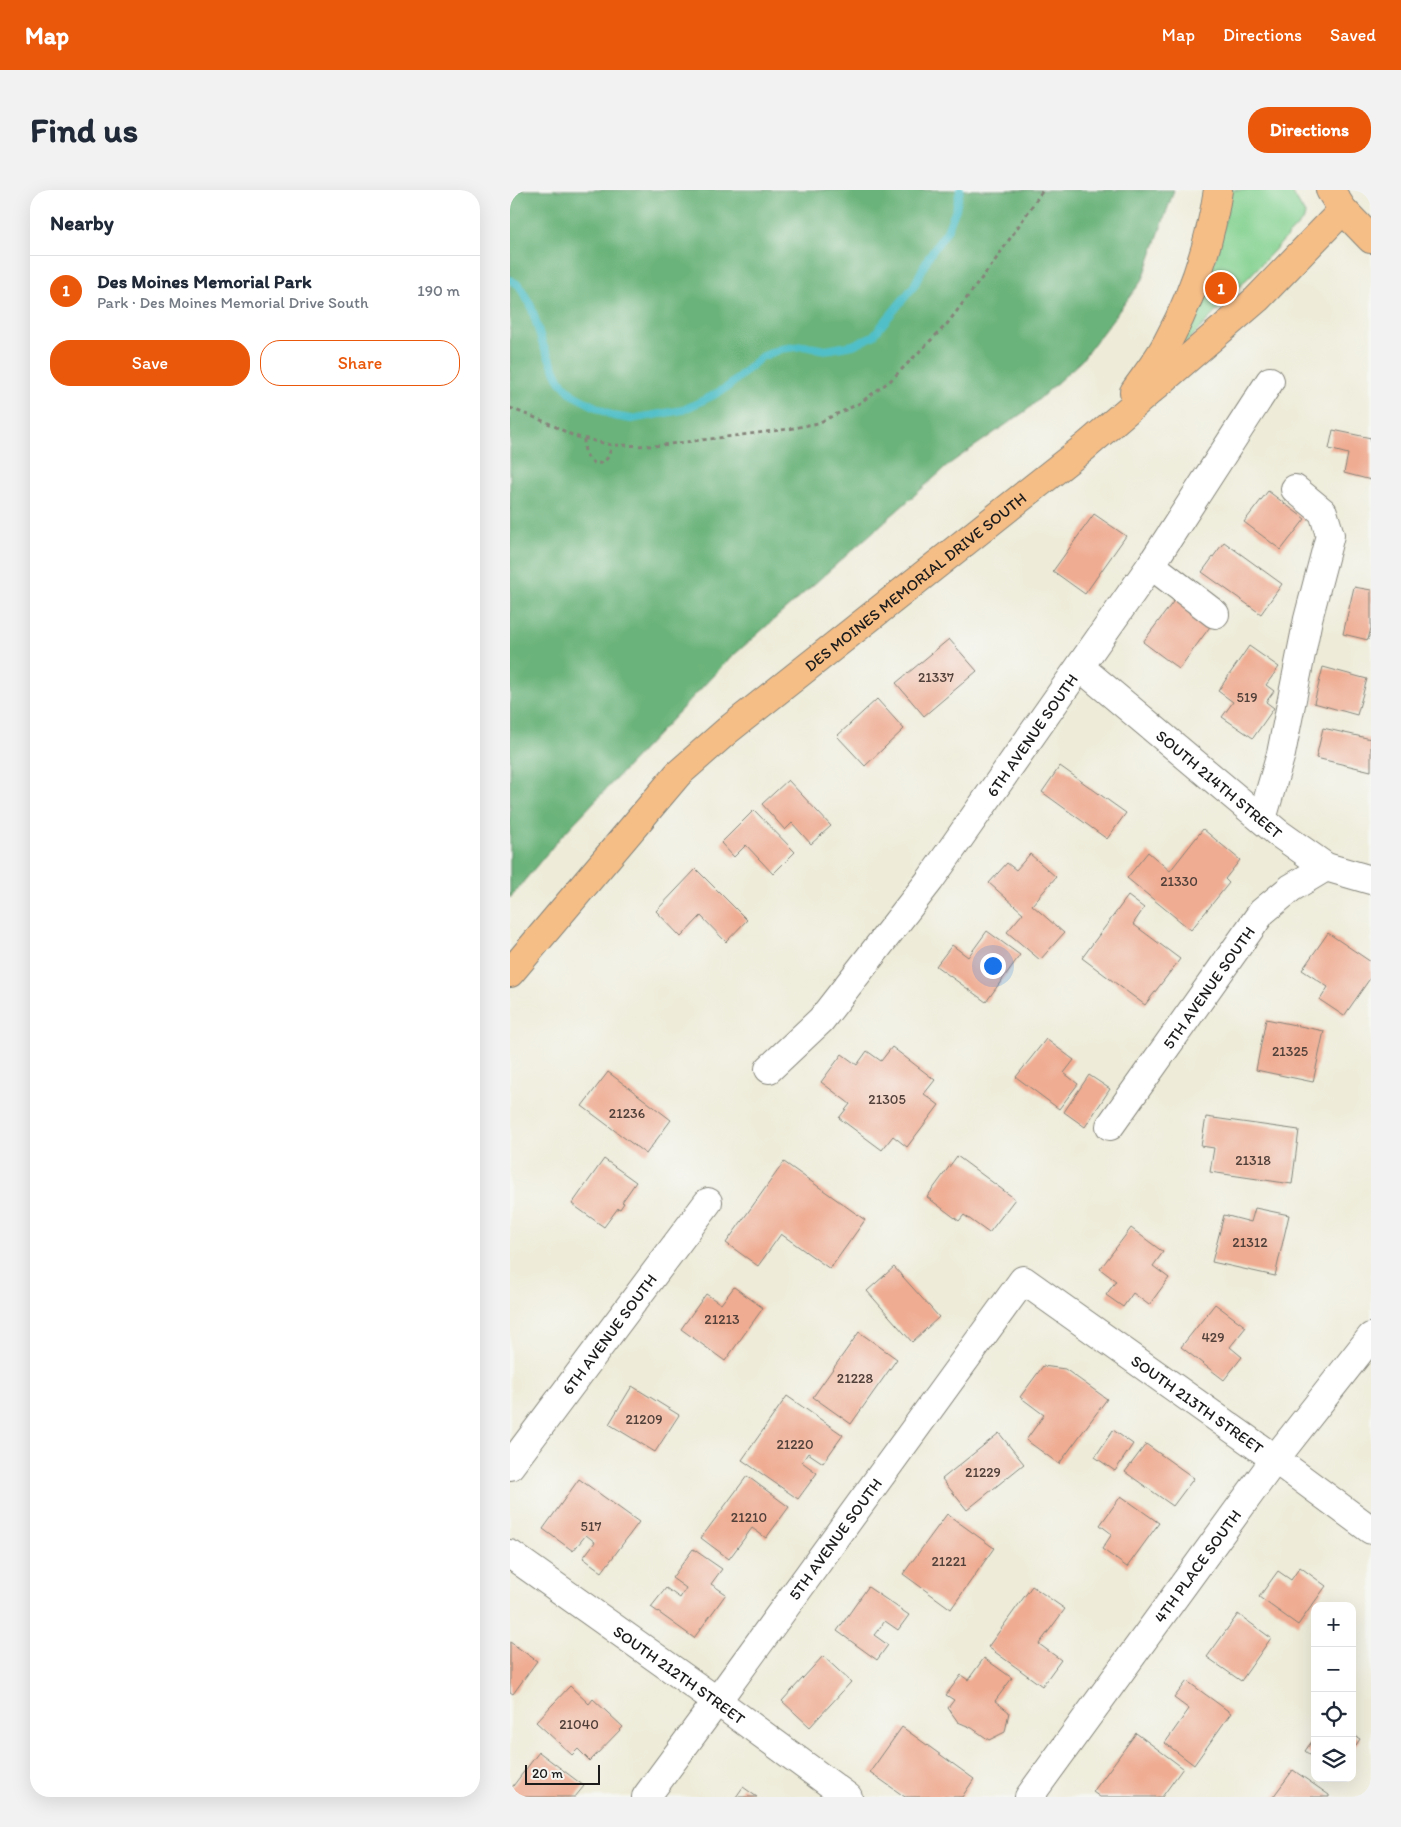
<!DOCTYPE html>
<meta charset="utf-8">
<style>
body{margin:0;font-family:Itim,sans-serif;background:#f2f2f3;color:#1f2937}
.controls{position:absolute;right:15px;bottom:15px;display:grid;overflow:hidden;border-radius:10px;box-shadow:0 5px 20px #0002}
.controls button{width:45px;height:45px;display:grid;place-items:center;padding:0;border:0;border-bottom:1px solid #e0e1e3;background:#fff;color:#1f2937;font:25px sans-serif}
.scale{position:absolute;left:15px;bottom:12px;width:75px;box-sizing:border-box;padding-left:5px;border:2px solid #1c1c1c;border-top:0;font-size:14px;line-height:18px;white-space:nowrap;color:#1c1c1c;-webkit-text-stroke:4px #f6f6f2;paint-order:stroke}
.you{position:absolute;left:482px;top:775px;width:18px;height:18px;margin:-12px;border:4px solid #fff;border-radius:50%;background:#1a73e8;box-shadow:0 0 0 8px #1a73e833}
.badge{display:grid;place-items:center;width:32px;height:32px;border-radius:50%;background:#ea580c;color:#fff;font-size:16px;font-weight:700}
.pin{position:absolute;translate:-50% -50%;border:2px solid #fff;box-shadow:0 1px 5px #0006}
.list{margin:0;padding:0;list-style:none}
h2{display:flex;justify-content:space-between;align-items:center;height:65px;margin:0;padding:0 20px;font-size:21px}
h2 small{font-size:16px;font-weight:400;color:#747a83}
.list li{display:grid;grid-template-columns:32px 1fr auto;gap:15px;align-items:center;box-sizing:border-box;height:70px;padding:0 20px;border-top:1px solid #e0e1e3}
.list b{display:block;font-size:19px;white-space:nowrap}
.list p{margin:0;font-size:16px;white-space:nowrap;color:#747a83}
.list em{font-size:16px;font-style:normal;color:#747a83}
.actions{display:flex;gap:10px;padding:15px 20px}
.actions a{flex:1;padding:11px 0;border:1px solid #ea580c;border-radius:20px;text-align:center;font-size:18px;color:#ea580c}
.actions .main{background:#ea580c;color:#fff}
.icon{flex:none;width:28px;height:28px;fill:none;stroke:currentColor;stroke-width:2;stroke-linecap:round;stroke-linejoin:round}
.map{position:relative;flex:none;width:861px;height:1607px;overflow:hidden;border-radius:20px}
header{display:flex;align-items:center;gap:30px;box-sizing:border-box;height:70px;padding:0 25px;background:#ea580c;color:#fff}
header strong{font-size:24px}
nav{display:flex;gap:28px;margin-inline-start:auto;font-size:18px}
.intro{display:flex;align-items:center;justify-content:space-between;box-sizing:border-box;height:120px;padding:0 30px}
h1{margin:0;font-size:35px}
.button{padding:12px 22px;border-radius:20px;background:#ea580c;color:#fff;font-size:18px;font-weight:700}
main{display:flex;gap:30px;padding:0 30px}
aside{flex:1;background:#fff;border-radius:20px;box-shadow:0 5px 20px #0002}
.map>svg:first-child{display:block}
.green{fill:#83d190;stroke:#507656}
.forest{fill:#6ab37a;stroke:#43684b}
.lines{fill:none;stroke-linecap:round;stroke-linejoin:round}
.stream{stroke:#51bfc8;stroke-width:8}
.building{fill:#efac92}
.minor-casing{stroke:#85847a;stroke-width:30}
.major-casing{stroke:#85847a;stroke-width:30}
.path{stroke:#85847a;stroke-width:3;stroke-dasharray:4 4;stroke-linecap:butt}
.minor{stroke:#fff;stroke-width:28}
.major{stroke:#f6be87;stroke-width:28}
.labels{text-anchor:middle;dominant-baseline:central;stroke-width:5;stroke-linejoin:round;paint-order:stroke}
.number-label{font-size:14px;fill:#51403a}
.street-label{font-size:16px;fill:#1c1c1c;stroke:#f6f6f2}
</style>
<header>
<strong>Map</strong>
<nav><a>Map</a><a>Directions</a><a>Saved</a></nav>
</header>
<div class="intro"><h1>Find us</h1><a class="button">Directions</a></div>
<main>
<aside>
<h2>Nearby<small></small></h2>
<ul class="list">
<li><span class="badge">1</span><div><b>Des Moines Memorial Park</b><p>Park · Des Moines Memorial Drive South</p></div><em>190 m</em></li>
</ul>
<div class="actions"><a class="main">Save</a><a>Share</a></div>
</aside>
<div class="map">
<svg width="861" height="1607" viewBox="0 0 861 1607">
<rect width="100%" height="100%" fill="#f6f6f2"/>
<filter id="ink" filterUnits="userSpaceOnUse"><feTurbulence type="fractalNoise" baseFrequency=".02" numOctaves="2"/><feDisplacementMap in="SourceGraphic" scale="10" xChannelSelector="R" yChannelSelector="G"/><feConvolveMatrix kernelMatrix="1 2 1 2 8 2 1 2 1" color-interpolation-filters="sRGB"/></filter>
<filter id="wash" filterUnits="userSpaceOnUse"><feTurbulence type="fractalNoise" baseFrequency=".0096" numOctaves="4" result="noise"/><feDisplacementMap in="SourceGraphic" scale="20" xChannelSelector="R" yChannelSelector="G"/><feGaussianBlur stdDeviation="1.12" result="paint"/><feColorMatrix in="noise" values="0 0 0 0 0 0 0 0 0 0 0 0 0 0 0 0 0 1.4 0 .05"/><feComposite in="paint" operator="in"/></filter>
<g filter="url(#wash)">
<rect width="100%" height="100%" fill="#eeecd9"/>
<polygon class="green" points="722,0 781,0 795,24 794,29 660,170 707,64"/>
<polygon class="forest" points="0,0 664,0 633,89 571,171 517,220 442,272 216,472 49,649 0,708"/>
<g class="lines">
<polyline class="stream" points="0,90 9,95 21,116 33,155 50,191 63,205 103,226 121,229 173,220 202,206 219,196 251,167 271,159 293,156 316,160 343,155 363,146 404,96 419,66 437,41 446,19 450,0"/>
</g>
<g id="blocks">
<g class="building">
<polygon points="823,240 861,248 861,290 834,283 838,264 819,259"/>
<polygon points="758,301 795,329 771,360 734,332"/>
<polygon points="584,324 616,346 575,404 543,381"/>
<polygon points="714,352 772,394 751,424 692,382"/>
<polygon points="844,397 861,400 861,438 858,450 833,444"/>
<polygon points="666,408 702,434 669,479 633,452"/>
<polygon points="439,449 467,481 414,526 386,493"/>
<polygon points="739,456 769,477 756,495 764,501 756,512 764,518 743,548 712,527 723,512 708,501"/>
<polygon points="813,477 857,489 847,525 804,513"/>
<polygon points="367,509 394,539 355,576 327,546"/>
<polygon points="813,538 861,549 861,581 806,568"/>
<polygon points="550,576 616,623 597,649 532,602"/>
<polygon points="278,590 321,636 301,654 282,633 275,640 252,614"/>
<polygon points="244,620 285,662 263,684 236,655 224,667 211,653"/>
<polygon points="693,639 730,670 715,689 719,693 681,740 617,688 638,662 660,681"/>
<polygon points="520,664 546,687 522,715 554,743 530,770 497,742 513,723 479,693 497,673 506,680"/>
<polygon points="186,679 237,730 216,752 191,726 171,747 146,721"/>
<polygon points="618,706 634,718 623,734 670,769 635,815 572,768"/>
<polygon points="477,741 510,765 476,812 426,776 442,755 458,767"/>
<polygon points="818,743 861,772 861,787 834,826 810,810 818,797 792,780"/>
<polygon points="756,829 814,841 803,892 746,880"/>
<polygon points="536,849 564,870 554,883 568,894 549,919 506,887"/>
<polygon points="382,857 425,890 414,904 429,915 397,957 383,946 372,960 329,928 340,914 311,892 332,864 347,875 357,861 371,871"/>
<polygon points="98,882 161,930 136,964 72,916"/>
<polygon points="579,885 600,899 575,937 554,922"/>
<polygon points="696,927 789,940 782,994 700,982 704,958 691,956"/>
<polygon points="447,966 505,1009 479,1043 454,1025 449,1031 417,1007"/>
<polygon points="94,969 126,992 112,1012 114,1013 110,1019 108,1018 94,1037 62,1014"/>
<polygon points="274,972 355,1030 320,1079 271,1044 248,1076 216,1053"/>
<polygon points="745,1018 779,1025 765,1086 702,1072 714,1025 741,1032"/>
<polygon points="621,1038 653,1062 643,1076 659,1088 639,1115 623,1103 613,1117 596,1105 606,1091 590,1079"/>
<polygon points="384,1077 429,1127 402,1152 357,1101"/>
<polygon points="224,1097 253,1118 215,1171 171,1139 196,1104 211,1114"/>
<polygon points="705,1114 736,1137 720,1157 732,1167 714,1190 671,1157"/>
<polygon points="349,1142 387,1169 341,1234 303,1207"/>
<polygon points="533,1176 555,1179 597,1209 549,1274 516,1250 534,1225 510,1207"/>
<polygon points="122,1196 169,1225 145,1262 99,1234"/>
<polygon points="277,1206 333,1245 313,1273 298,1263 292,1272 307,1283 288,1309 232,1270"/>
<polygon points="603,1240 623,1254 605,1281 585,1267"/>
<polygon points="489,1243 514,1274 457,1320 432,1289"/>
<polygon points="636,1254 684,1288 663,1316 615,1282"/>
<polygon points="237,1286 279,1317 256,1348 242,1338 219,1369 191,1348"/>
<polygon points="69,1289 129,1332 92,1382 73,1368 85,1352 76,1345 63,1361 33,1339"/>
<polygon points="611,1306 649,1333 617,1377 592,1359 602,1344 590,1335"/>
<polygon points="437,1324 484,1358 441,1419 393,1384"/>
<polygon points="183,1359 212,1379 201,1394 216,1404 184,1448 141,1417 156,1398 170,1408 176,1398 162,1388"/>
<polygon points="790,1377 816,1396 788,1435 749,1407 768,1381 781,1390"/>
<polygon points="522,1396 555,1419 529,1454 551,1470 532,1496 478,1457"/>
<polygon points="358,1397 399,1425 388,1440 375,1431 364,1445 378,1455 367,1470 327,1441"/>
<polygon points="728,1424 761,1448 731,1491 697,1467"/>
<polygon points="0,1452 27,1471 3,1504 0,1502"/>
<polygon points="313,1466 341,1492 300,1537 272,1511"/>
<polygon points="474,1468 502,1488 485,1511 499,1522 495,1542 479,1550 462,1538 448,1532 438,1518 444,1510 436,1505 451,1485 458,1490"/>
<polygon points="677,1491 721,1523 684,1575 655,1553 679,1519 664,1508"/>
<polygon points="60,1496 79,1514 83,1509 113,1537 80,1571 68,1559 62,1565 26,1532"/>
<polygon points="392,1537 464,1589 452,1607 395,1607 360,1582"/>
<polygon points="626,1543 673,1578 652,1607 590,1607 583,1602"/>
<polygon points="842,1544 850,1549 842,1561"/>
<polygon points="805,1547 805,1569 795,1561"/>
<polygon points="29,1562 74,1596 65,1607 0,1607 0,1600"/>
<polygon points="783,1580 819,1605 819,1607 763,1607"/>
<polygon points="233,1597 247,1607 226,1607"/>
</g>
</g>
</g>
<g filter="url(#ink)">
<use href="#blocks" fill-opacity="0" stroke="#85847a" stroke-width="1"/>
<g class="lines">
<g class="minor-casing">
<g id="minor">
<polyline points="641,375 705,424"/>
<path id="s1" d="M570,477L768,643L816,677L861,690"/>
<polyline points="752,629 771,564 798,429 820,345 813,322 785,299"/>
<path id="s2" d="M259,879L311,830L420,690L641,375L760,191"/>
<path id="s3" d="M600,936L752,722L781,698L816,677"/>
<path id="s4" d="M0,1276L198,1012"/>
<path id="s5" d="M0,1364L207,1511L338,1607"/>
<path id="s6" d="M136,1607L207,1511L513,1090L765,1269L861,1340"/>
<path id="s7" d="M519,1607L765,1269L861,1147"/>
</g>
</g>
<g class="major-casing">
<g id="major">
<polyline points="820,0 833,20 861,49"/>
<path d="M624,202C635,186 649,169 658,151C683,105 700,52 708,0"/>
<path id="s8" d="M0,783L168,584L218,540L575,257L747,109L833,20"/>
</g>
</g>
<g class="path">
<polyline points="0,218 36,232 64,246 101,255 144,256 279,239 308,233 350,213 381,190 437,134 484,72 533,0"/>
<path d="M74,249C74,261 75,267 85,274C97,273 100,266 101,255"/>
</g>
<use href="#minor" class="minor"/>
<use href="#major" class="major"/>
</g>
</g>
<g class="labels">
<g class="number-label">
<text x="426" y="487">21337</text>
<text x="737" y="507">519</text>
<text x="669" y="691">21330</text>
<text x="780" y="861">21325</text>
<text x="377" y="909">21305</text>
<text x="117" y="923">21236</text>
<text x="743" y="970">21318</text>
<text x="740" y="1052">21312</text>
<text x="212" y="1129">21213</text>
<text x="703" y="1147">429</text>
<text x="345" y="1188">21228</text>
<text x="134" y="1229">21209</text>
<text x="285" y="1254">21220</text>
<text x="473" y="1282">21229</text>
<text x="239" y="1327">21210</text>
<text x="81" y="1336">517</text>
<text x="439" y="1371">21221</text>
<text x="69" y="1534">21040</text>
</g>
<g class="street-label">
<text stroke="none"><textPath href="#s8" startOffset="566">DES MOINES MEMORIAL DRIVE SOUTH</textPath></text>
<text stroke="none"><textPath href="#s2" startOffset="426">6TH AVENUE SOUTH</textPath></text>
<text stroke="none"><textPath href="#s1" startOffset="182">SOUTH 214TH STREET</textPath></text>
<text stroke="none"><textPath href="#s3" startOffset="170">5TH AVENUE SOUTH</textPath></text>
<text stroke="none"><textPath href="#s4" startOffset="165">6TH AVENUE SOUTH</textPath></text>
<text stroke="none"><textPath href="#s6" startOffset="854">SOUTH 213TH STREET</textPath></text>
<text stroke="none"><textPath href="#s6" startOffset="320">5TH AVENUE SOUTH</textPath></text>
<text stroke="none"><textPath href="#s7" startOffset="286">4TH PLACE SOUTH</textPath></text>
<text stroke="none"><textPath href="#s5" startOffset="208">SOUTH 212TH STREET</textPath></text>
</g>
</g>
</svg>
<div class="controls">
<button>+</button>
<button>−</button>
<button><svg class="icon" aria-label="locate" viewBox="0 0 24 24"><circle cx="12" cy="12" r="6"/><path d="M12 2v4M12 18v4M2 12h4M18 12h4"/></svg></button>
<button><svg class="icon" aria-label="layers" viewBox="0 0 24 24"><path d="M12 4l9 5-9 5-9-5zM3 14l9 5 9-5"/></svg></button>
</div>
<div class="scale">20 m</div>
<div class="you"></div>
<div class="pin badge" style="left:711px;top:98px">1</div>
</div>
</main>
